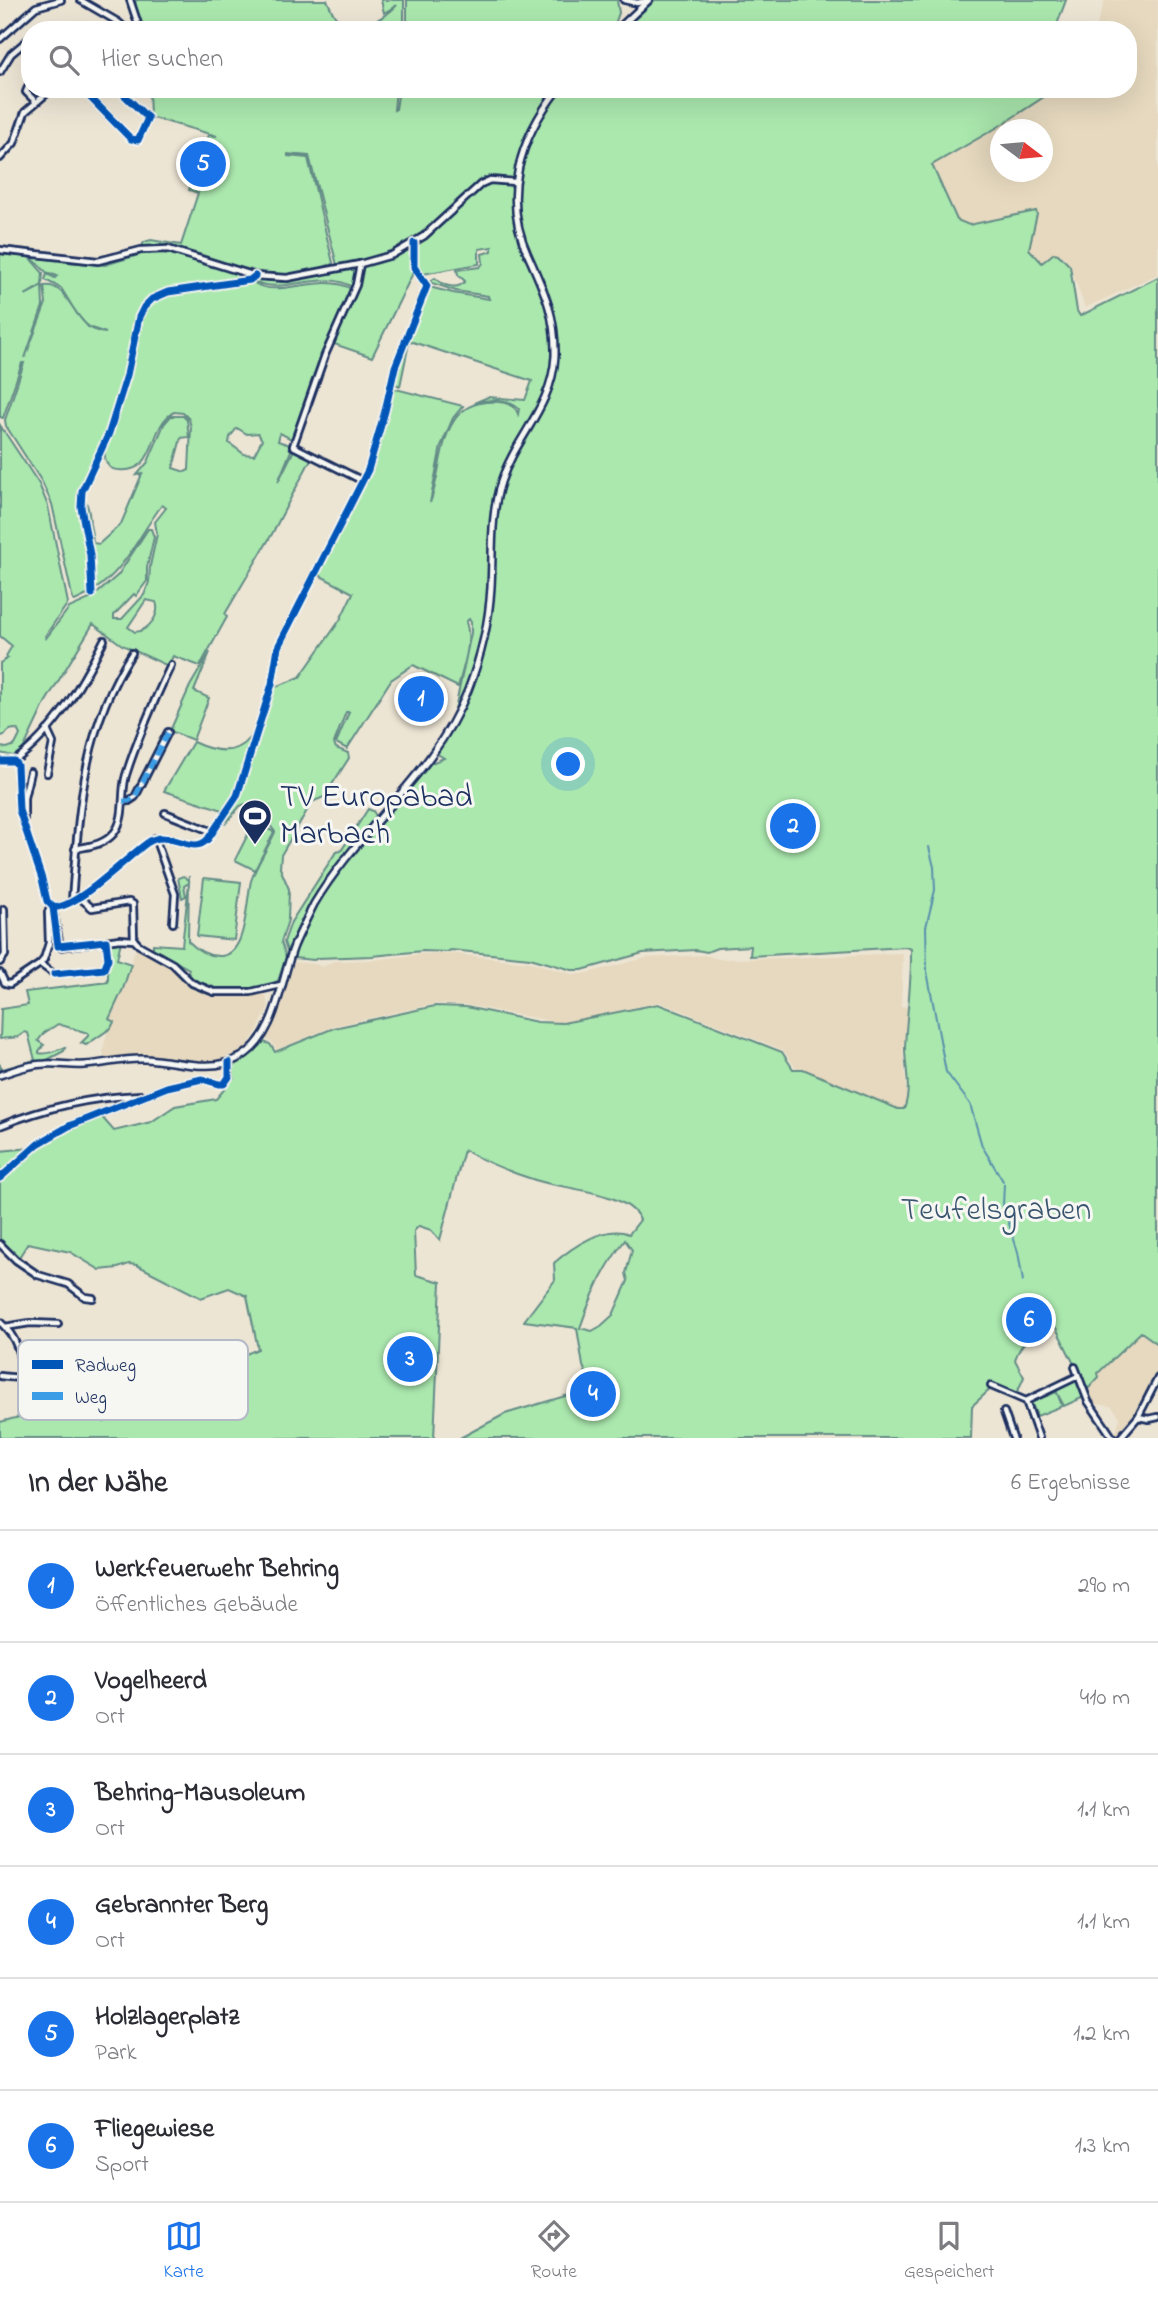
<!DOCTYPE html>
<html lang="de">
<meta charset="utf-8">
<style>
body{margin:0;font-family:"Indie Flower",sans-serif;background:#f7f7f7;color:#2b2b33}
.compass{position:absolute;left:990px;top:119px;width:63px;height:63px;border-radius:50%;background:#fff;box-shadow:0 7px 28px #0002;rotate:106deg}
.you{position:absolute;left:569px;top:765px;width:24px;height:24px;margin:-18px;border:5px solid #fff;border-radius:50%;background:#1a73e8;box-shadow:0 0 0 10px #1a73e833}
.badge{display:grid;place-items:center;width:46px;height:46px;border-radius:50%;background:#1a73e8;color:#fff;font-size:23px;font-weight:700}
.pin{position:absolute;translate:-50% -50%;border:4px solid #fff;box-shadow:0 2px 7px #0006}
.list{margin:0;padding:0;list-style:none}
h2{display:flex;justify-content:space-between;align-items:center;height:91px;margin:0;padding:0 28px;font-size:30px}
h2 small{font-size:23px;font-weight:400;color:#7c7c81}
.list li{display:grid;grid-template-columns:46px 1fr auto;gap:21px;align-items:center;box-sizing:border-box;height:112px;padding:0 28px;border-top:2px solid #e1e1e2}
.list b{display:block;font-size:26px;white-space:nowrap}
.list p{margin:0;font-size:23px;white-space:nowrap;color:#7c7c81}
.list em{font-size:23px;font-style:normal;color:#7c7c81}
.icon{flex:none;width:38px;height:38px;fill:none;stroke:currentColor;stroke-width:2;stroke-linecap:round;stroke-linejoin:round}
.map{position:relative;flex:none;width:1158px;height:1438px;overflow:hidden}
.search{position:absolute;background:#fff;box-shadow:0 7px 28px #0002;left:21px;right:21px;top:21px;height:77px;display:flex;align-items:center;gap:18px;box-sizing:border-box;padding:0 24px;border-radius:28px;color:#7c7c81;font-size:26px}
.sheet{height:763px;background:#fff}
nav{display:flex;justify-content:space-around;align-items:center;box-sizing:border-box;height:98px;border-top:2px solid #e1e1e2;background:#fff;font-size:19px;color:#7c7c81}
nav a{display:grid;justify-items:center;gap:4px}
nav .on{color:#1a73e8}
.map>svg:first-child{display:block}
.built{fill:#e6d9bf;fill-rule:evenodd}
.green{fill:#abe8ae;stroke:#638c86;stroke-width:2;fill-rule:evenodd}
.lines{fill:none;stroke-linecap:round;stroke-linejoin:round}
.stream{stroke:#5991ac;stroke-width:2}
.minor-casing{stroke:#1b2f5e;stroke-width:10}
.major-casing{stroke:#1b2f5e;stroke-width:10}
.minor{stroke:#f6f6f2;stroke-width:4.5}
.major{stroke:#f6f6f2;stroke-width:5}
.quiet{stroke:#3b9de6;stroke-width:5;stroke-dasharray:10 5;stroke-linecap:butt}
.cycleway-casing{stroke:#f6f6f2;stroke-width:11}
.cycleway{stroke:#0057b8;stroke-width:7}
.labels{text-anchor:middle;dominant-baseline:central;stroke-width:6;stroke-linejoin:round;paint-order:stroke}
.poi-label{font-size:32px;fill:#1b2f5e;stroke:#f6f6f2;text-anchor:start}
.park-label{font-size:32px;fill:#38546e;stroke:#f6f6f2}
.key{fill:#f6f6f2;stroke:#b4bac6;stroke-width:2}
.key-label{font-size:19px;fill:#1b2f5e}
</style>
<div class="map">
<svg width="1158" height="1438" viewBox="0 0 1158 1438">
<rect width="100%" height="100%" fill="#ede5d4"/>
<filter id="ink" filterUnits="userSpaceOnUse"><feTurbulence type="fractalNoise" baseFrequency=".0143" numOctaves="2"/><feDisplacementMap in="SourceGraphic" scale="14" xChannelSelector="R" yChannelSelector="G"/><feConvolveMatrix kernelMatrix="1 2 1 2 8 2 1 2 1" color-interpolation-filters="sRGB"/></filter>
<g filter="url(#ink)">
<g class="built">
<path d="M1105,0H1158V274L1085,308L1070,266L1063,256L1058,254L1043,263L1029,249L1037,214L1036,211L969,225L957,220L932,165L998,127L1056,89H1128V30H1095ZM1000,130H1042V172H1000Z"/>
<polygon points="136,946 172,967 199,991 212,995 252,994 264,991 269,1006 257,1031 246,1048 233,1057 207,1064 147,1056 105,1060 103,1050 111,1015 123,989"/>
<polygon points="901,953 903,953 901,1006 907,1007 903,1052 907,1101 904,1109 898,1109 803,1069 795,1067 783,1050 659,1002 562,1023 466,1005 434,1004 334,1026 276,1050 272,1042 265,1039 273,1022 292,962 316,964 322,967 334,961 373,960 422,954 456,954 530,962 572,974 583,974 645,958 704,955 718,959 785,958"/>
<polygon points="1141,1331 1158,1344 1158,1373 1153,1376 1135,1413 1115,1436 1120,1417 1111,1406 1092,1404 1084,1387"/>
</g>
<g class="green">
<path d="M137,0H327C331,8 334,19 342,23C358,34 386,17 397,5L384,13L381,0H404V30H141L135,2Z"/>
<polygon points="407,0 617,0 619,13 615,24 620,30 407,30"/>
<polygon points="655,0 1066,0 1055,30 623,30"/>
<path d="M149,89H396L394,110L396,109L399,89H1056L998,127L932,165L957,220L969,225L1036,211L1037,214L1029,249L1042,263L1054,253L1058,254L1070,266L1077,311L1080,316L1158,277V1344L1141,1332L1098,1373L1099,1377L1087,1390L1056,1328C1035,1334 1022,1337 1015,1360L1024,1377L1017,1393L995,1385L972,1406L971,1438H460L505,1414L589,1389L591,1385L583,1366L577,1328L524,1321L555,1280L554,1263C571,1248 605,1224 629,1234L640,1220C628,1191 562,1189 535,1180C510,1172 487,1163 464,1150L440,1240L431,1230L419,1226L414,1231L416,1275L441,1282L434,1438H0V1422L34,1413L58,1419L75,1395L104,1422L147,1407L194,1378V1376L258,1349L247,1296L229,1288L201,1298L137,1265L129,1264L118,1268L100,1270L70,1252L28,1243L18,1259L0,1242V1151L31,1148L55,1134L100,1115L114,1131L151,1122L175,1106L216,1099L234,1078L233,1066L264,1042L270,1044L275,1052L334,1028L435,1006L466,1007L537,1022L563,1023L658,1004L782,1052L793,1069H803L898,1109H904C912,1089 905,1068 905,1048C906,1018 911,989 911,959V949L906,947L750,956L751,946L717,948L707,952L696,950L643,953L582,970H572L530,958L451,950L447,952L423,951L372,956L318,958L314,960L294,958C308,891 387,815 431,763L444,758L436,753L454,714L471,633V622L469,619L466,622C473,641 463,668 458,687L413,665L391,680L347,749L336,743L349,712H346L334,743L336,748L348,753L349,758L324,797L312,802L281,855L280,868L289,889L288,920L281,942L286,957L278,981C249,995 212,995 187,975L189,969L153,949V944L182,946L189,883L184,886L186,896L182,898L178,878L183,876L189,880V876L188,941C197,950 208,957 221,956C247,955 246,901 251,881C256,865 268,848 275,832L266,820L268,815L245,804L240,806L225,824H222L229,812L164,791L193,742C212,751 235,757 250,738C255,731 257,719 260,711L262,712L271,689L300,677L340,620L353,593L315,573L365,482L393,391L396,389L463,406L453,418L441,446L430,503C445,465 436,398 497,402C507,402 515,405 518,414L519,409C506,397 491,399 474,403L488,397L525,400L532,381L413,342L409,343L400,386L393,383L396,367L429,287L453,293L489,299L488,296L456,291L429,282L435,278C443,286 458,291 465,281L458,275L457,270L480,267L483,263L482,254L492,251V247L479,249V264L423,274L416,267V249L420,242L471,194L470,190C423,235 403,255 337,265L309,156L288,154V156L308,158L333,263L331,267L329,265C273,290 233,261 180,249C167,246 154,247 141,248L144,242L151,240L181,245L198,193L189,190L209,135L217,136L150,117ZM625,1240L632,1250L626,1273L628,1281L613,1315L601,1326L592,1331L580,1328C591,1295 604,1268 625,1240Z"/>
<polygon points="412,249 412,275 372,357 331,343 361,266 378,263"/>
<path d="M148,252C184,252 215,265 248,277C251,279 253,282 256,284C279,298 324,272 351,289L352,291L328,343L295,437L293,440L280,433L278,441L293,446L278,482L294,450L311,459L272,534L225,614L227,617L200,666L173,656L168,666L122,645L93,624L45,703L21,754L13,756L0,753V747L7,748L15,745L20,735L17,729C11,729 8,730 5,735L0,736V663L8,658L6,656L12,646L0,636V425L39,484L48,506L68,603L45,636L46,638L69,608L92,598L118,575L148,529H151L154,537L147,567V581L136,596L134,594L114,615V619H122L144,595L149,582L150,566L157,534L155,522L166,508L162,505C140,533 126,570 94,590L93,572L90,573L89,594L75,601L73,600L52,504L42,482L6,426L5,420L24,363H22L3,418L0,417V254L29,257L43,273L42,285L25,295L42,286L43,306L25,358L46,303L44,286C72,282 72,331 106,333L88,327L77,314L61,288L45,280L47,274L55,278L57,276L46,272L32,258H53L66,262L105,265ZM126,366L132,368C126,384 103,444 105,457C106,465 110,470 119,470C158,474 148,426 174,412L183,413L189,419L191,427L189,470L185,472L173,468L181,438L189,437L187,420L183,416H171L164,424L148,462L137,475L142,474L121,524L99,544L93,543C93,535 91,531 90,524C89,514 90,510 85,500H79C79,480 95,464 102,445C112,420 119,393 126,366ZM237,428L247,434L258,433L262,440L254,455L244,454L229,443L230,437ZM146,600L156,602C161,615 148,631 135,632L128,627Z"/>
<path d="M358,268L353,288C326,268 284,295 255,282L257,279L282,282Z"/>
<polygon points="210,652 194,691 209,698 193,740 170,731 190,686"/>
<polygon points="368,809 373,811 376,816 314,897 287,951 284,942 291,922 336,852 341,851"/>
<polygon points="254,822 274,832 255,870 235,860"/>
<polygon points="204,878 241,882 234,940 197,936"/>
<path d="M121,941L117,959L131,964L123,989L109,1019L114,1022L111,1028L86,1045L81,1043L88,1036V1033L58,1024L44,1033L38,1041L44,1045L39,1051V1053C48,1056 56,1049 65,1048L64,1051L47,1060L0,1071V1065L3,1069L35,1060L28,1033L25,1032L18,1037L0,1039L1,1009L28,1005L25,992L108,982V944Z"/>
<polygon points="1075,1379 1084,1397 1064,1406 1057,1393 1062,1406 1037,1416 1031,1402 1057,1392 1056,1389"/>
</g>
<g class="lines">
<g class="stream">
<polyline points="929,847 934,867 935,890 926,927 927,971 946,1072 970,1104 982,1146 1003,1181"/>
<polyline points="1004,1184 1003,1205 1018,1252 1023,1281"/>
</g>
<g class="minor-casing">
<g id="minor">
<polyline points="80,0 118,22 127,30"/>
<polyline points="130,0 140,30"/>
<polyline points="624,0 637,3 647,1"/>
<polyline points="45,30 58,30"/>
<polyline points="0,39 36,7 61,0"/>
<polyline points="0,72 11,54 30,38"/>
<polyline points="30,83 26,92 36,102"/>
<polyline points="82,89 131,139 138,140 148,118 118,89"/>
<polyline points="0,158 14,143 25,112 52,89"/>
<polyline points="0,250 98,261 141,250 168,249 255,276 287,278 360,264 392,255 424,236 481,184 490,180 515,182"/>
<polyline points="360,264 356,285 325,355 293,446 363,481"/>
<polyline points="92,594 90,555 81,507 82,491 109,433 127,375 139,317 144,307 152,299 168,292 250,280 254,276"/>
<path d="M0,761H14L17,765L19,810L42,879L47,901L53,907C74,911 127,857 147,843C170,827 192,857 208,839L237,796L272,684L278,647L368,470L385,411L395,367L427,286L414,267V243"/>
<path d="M14,761C55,732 82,684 104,640"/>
<polyline points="47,773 53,743 47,730"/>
<polyline points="123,801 129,801 135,797 168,732"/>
<polyline points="165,813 213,832"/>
<polyline points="24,819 24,798 30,772"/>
<polyline points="155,838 175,894 173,923"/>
<path d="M75,849C89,846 104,845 114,833C127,816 120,794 126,775C138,737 154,701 171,665"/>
<polyline points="79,897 92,908 129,902 133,904 134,940"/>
<path d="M72,900C79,813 82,729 132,653"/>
<polyline points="53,907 60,947 120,939 134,940 139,945 173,964 192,983 214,992 251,992 281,985"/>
<polyline points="0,962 5,955 4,909"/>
<polyline points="40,964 54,974 104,969 108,959 106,941"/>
<polyline points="0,973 5,983 10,984 40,964 44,959 49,943 48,912 52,907"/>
<path d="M0,1126C46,1107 92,1097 141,1095"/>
<polyline points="0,1178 38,1144 69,1126 167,1087 202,1079 219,1084 224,1084 229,1077 229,1062"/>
<polyline points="0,1244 16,1260 38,1275 68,1284 85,1297 93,1298"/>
<path d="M0,1322C16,1336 23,1356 20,1376"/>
<polyline points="5,1327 30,1323 58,1324"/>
<polyline points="1075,1367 1088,1401 1113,1438"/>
<path d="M0,1376C26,1380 51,1375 73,1392"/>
<polyline points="56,1381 60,1378 83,1378 106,1372"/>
<polyline points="991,1386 1026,1401"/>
<polyline points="1004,1412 1013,1438"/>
<polyline points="1138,1417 1149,1419 1158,1417"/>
<polyline points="1039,1438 1026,1401 1078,1376"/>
<polyline points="1120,1438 1138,1417 1158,1378"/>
</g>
</g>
<g class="major-casing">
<g id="major">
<polyline points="617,30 649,0"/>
<path d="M0,1075C15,1070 30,1064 45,1064C58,1063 71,1066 85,1065C104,1064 124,1058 144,1059C177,1060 209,1074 241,1057C277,1036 280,981 294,946C300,932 307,918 314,904C359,828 435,774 468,690C481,657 489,622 491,587C493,552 490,516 501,482C516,436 552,408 555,356C556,315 544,291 528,255C501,196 520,138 558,89"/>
</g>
</g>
<use href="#minor" class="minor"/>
<use href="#major" class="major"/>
<polyline class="quiet" points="123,801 129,801 135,797 168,732"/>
<g class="cycleway-casing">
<g id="cycleway">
<polyline points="82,89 131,139 138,140 148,118 118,89"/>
<polyline points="92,594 90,555 81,507 82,491 109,433 127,375 139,317 144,307 152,299 168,292 250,280 255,276"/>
<path d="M0,761H14L17,765L19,810L42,879L47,901L53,907C74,911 127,857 147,843C170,827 192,857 208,839L237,796L272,684L278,647L368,470L385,411L395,367L427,286L414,267V243"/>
<polyline points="53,907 58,946 106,941 108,959 104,969 54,974"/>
<polyline points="0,1178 38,1144 69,1126 167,1087 202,1079 219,1084 224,1084 229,1077 229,1062"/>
</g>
</g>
<use href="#cycleway" class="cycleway"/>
</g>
</g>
<defs>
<g id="stadium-pin" transform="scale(1.75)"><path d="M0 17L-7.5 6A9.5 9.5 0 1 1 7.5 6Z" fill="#1b2f5e" stroke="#f6f6f2"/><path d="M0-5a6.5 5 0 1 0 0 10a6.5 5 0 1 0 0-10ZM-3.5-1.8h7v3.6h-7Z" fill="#fff"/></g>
</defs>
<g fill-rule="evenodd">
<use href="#stadium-pin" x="255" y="816"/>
</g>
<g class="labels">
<g class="poi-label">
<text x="280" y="798">TV Europabad<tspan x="280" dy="37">Marbach</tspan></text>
</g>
<g class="park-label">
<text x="996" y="1211">Teufelsgraben</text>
</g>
</g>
<rect x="18" y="1340" width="230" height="80" rx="10" class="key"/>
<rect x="32" y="1360" width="31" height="9" fill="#0057b8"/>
<rect x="32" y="1392" width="31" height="8" fill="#3b9de6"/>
<g class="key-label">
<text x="75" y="1371">Radweg</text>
<text x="75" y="1403">Weg</text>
</g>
</svg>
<svg class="compass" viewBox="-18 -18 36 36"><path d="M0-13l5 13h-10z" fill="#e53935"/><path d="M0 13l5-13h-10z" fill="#7c7c81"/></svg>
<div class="you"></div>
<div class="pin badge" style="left:421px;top:699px">1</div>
<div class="pin badge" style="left:793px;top:826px">2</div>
<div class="pin badge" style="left:410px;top:1359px">3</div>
<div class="pin badge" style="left:593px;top:1394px">4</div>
<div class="pin badge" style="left:203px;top:164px">5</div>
<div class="pin badge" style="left:1029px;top:1320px">6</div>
<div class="search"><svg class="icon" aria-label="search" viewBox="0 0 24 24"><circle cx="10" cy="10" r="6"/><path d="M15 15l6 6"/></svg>Hier suchen</div>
</div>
<section class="sheet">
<h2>In der Nähe<small>6 Ergebnisse</small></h2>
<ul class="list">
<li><span class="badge">1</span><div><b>Werkfeuerwehr Behring</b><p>Öffentliches Gebäude</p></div><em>290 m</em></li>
<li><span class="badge">2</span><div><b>Vogelheerd</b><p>Ort</p></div><em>410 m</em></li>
<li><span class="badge">3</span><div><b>Behring-Mausoleum</b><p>Ort</p></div><em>1.1 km</em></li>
<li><span class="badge">4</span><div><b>Gebrannter Berg</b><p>Ort</p></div><em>1.1 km</em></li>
<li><span class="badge">5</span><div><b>Holzlagerplatz</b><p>Park</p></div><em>1.2 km</em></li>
<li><span class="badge">6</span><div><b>Fliegewiese</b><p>Sport</p></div><em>1.3 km</em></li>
</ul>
</section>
<nav>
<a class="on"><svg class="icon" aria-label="map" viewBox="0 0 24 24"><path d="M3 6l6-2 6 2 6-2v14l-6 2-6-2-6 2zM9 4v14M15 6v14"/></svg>Karte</a>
<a><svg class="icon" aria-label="directions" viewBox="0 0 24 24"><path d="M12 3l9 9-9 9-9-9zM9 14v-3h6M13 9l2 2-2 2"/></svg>Route</a>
<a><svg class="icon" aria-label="saved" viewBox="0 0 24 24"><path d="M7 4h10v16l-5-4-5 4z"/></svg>Gespeichert</a>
</nav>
